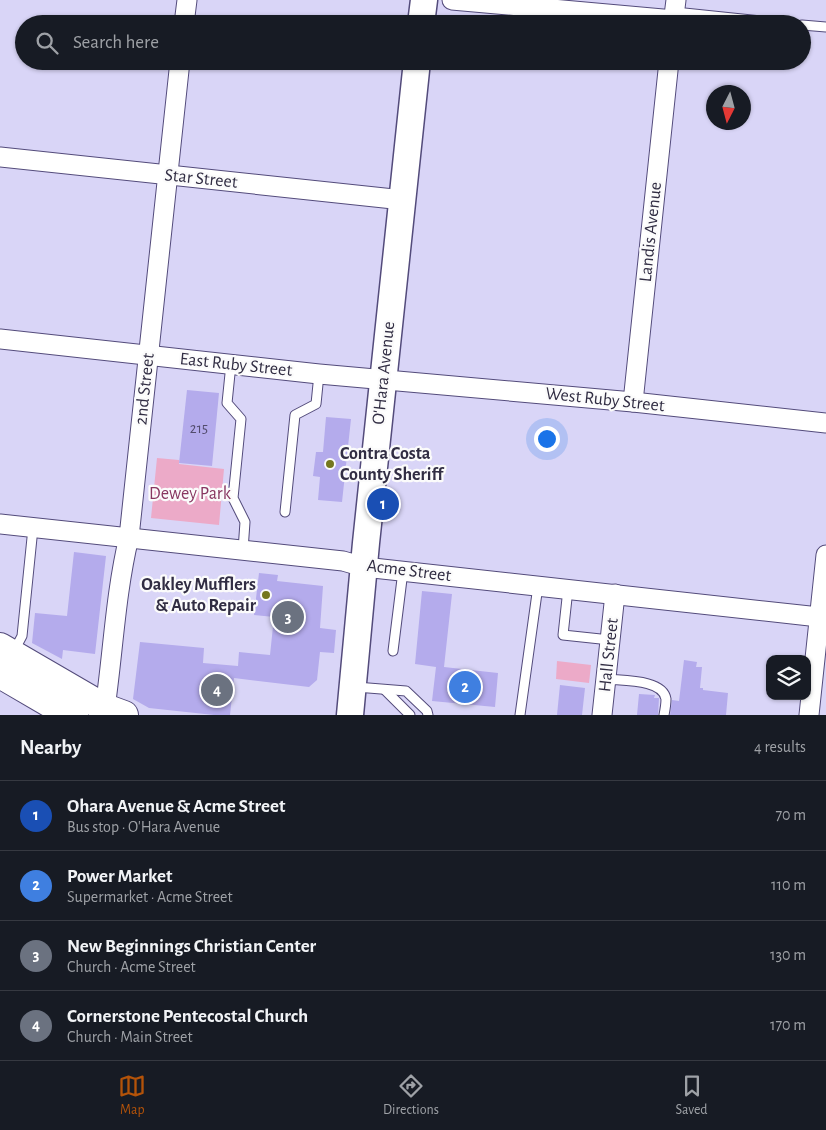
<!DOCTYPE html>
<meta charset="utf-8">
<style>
body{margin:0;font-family:"Alegreya Sans",sans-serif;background:#20242c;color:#f1f3f6}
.controls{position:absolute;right:15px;bottom:15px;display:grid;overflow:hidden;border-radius:10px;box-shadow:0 1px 4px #0004}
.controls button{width:45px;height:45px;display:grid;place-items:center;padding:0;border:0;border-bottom:1px solid #363941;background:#171b24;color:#f1f3f6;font:25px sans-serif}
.compass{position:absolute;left:706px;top:85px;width:45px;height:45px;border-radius:50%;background:#171b24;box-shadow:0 1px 4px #0004;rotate:186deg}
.you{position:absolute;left:546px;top:438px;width:18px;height:18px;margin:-12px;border:4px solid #fff;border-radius:50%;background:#1a73e8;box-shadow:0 0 0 8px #1a73e833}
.badge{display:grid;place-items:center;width:32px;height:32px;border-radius:50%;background:#b45309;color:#fff;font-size:16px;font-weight:700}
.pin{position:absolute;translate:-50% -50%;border:2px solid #fff;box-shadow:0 1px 5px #0006}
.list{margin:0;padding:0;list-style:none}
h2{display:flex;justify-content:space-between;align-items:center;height:65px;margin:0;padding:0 20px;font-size:21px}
h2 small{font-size:16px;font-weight:400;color:#9ea1a6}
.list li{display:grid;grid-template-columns:32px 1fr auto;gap:15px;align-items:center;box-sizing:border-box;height:70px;padding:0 20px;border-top:1px solid #363941}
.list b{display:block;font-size:19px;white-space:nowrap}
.list p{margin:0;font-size:16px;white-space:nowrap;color:#9ea1a6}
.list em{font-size:16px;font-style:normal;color:#9ea1a6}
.icon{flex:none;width:28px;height:28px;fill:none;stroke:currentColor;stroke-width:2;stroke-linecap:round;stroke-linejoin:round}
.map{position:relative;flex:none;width:826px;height:715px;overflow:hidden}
.search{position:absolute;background:#171b24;box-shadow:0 1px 4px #0004;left:15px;right:15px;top:15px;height:55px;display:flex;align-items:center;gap:12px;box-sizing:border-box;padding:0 18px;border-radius:28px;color:#9ea1a6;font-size:19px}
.sheet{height:345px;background:#171b24}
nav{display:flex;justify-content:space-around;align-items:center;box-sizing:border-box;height:70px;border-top:1px solid #363941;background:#171b24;font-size:14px;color:#9ea1a6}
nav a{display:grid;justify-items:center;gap:2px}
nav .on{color:#b45309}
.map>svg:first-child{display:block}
.green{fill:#ecaac8}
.building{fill:#b4abec}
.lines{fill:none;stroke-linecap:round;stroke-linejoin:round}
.service-casing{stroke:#534b7b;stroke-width:11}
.minor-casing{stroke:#534b7b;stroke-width:21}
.secondary-casing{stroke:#534b7b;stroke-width:29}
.primary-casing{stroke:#534b7b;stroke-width:30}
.service{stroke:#fff;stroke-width:9}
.minor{stroke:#fff;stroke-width:19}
.secondary{stroke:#fff;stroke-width:26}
.primary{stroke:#fff;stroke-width:28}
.poi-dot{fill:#75771e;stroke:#fbfbfb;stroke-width:2}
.labels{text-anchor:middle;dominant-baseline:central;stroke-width:4.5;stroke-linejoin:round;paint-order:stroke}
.number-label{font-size:15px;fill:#524c6d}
.street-label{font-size:18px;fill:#312d43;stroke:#fbfbfb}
.poi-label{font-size:18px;font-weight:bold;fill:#312d43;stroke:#fbfbfb;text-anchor:start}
.park-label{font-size:18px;fill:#883661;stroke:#fbfbfb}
</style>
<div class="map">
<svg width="826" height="715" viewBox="0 0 826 715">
<rect width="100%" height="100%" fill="#d9d5f7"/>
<g class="green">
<polygon points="157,458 179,460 179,464 224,469 219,525 151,518"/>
<polygon points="557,661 591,665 589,683 556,679"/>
</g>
<g class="building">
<polygon points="187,390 219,393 212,466 179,463"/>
<polygon points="326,417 351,419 342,502 318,500 320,477 313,476 316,452 323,452"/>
<polygon points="74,552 106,556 95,654 63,650 62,659 32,643 35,613 67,616"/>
<polygon points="259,573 278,575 277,581 323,586 320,628 336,630 334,653 320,652 317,680 309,687 234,678 230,715 214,715 149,708 133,699 140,642 204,648 203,663 238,666 239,652 270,655 274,617 254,615"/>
<polygon points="422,591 452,594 444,667 498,673 495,707 432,701 436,667 415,664"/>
<polygon points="684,660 697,662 696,667 702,667 700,688 703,688 703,690 728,693 726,715 670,715 672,700 679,701"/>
<polygon points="560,685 585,688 582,715 557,715"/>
<polygon points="639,694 655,695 654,698 659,698 658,715 637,715"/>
</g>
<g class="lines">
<g class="service-casing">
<g id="service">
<polyline points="675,12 790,24"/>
<polyline points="802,25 826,27"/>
<polyline points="231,364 227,403 241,419 233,498 245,522 243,550"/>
<polyline points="285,512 295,415 316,404 319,374"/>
<polyline points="568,589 563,635 610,640"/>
<polyline points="14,651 22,636 33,528"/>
<polyline points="393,651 403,571"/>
<path d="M606,679C622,681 663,679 666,699C666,704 665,710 664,715"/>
<polyline points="356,687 406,691 427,711 428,715"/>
<polyline points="385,690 410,715"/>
<polyline points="520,715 538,586"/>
</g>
</g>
<g class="minor-casing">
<g id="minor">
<polyline points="452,0 674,20"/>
<polyline points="184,24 187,0"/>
<polyline points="673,24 676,0"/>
<polyline points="0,157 403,200"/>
<polyline points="0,339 319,374 633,402 826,423"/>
<polyline points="633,402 669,61"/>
<polyline points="0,524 343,561 364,567 819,617"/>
<path d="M104,715C113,656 115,595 129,537L180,61"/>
<polyline points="602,715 615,594"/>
<polyline points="809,715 826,555"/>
</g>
</g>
<g class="secondary-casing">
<g id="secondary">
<polyline points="421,24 424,0"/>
<polyline points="350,715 366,543 417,61"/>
</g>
</g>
<g class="primary-casing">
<g id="primary">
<polyline points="0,647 105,708 124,715"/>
<polyline points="0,674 48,702 74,715"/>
</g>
</g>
<use href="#service" class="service"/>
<use href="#minor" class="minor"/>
<use href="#secondary" class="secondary"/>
<use href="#primary" class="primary"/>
</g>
<g class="poi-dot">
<circle cx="330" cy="464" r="5"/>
<circle cx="266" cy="595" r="5"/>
</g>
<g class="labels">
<g class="number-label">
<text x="199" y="428">215</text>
</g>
<g class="street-label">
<text transform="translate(201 179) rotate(6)">Star Street</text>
<text transform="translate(651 232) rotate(-84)">Landis Avenue</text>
<text transform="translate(236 365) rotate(6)">East Ruby Street</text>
<text transform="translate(384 373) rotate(-84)">O'Hara Avenue</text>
<text transform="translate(145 389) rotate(-84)">2nd Street</text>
<text transform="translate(605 400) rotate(6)">West Ruby Street</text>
<text transform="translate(409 571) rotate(7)">Acme Street</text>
<text transform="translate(609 655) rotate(-84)">Hall Street</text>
</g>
<g class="poi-label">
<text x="340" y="454">Contra Costa<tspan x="340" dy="21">County Sheriff</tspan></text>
<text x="256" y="585" text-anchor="end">Oakley Mufflers<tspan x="256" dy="21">&amp; Auto Repair</tspan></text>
</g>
<g class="park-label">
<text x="190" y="494">Dewey Park</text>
</g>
</g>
</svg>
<div class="controls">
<button><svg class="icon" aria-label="layers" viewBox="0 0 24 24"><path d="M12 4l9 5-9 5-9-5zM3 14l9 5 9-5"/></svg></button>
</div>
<svg class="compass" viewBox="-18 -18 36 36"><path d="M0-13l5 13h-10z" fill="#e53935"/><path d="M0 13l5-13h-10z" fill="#9ea1a6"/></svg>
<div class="you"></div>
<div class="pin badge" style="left:383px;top:504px;background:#1a4fb4">1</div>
<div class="pin badge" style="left:465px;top:687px;background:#3f7fe0">2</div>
<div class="pin badge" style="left:288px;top:617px;background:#6b7280">3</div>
<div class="pin badge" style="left:217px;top:690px;background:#6b7280">4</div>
<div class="search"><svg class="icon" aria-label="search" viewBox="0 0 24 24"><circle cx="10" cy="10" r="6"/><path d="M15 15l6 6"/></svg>Search here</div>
</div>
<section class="sheet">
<h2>Nearby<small>4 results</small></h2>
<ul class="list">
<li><span class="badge" style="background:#1a4fb4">1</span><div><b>Ohara Avenue &amp; Acme Street</b><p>Bus stop · O'Hara Avenue</p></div><em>70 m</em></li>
<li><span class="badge" style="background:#3f7fe0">2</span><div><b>Power Market</b><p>Supermarket · Acme Street</p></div><em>110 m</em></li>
<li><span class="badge" style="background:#6b7280">3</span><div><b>New Beginnings Christian Center</b><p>Church · Acme Street</p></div><em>130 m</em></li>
<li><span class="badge" style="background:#6b7280">4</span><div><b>Cornerstone Pentecostal Church</b><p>Church · Main Street</p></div><em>170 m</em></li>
</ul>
</section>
<nav>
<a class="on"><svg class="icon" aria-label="map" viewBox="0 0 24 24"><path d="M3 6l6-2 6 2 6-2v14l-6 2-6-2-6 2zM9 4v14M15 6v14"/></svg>Map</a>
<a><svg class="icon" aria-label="directions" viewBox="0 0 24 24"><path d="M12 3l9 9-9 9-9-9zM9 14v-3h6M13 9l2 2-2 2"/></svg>Directions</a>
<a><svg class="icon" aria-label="saved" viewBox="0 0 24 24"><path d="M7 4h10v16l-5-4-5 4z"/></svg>Saved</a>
</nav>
